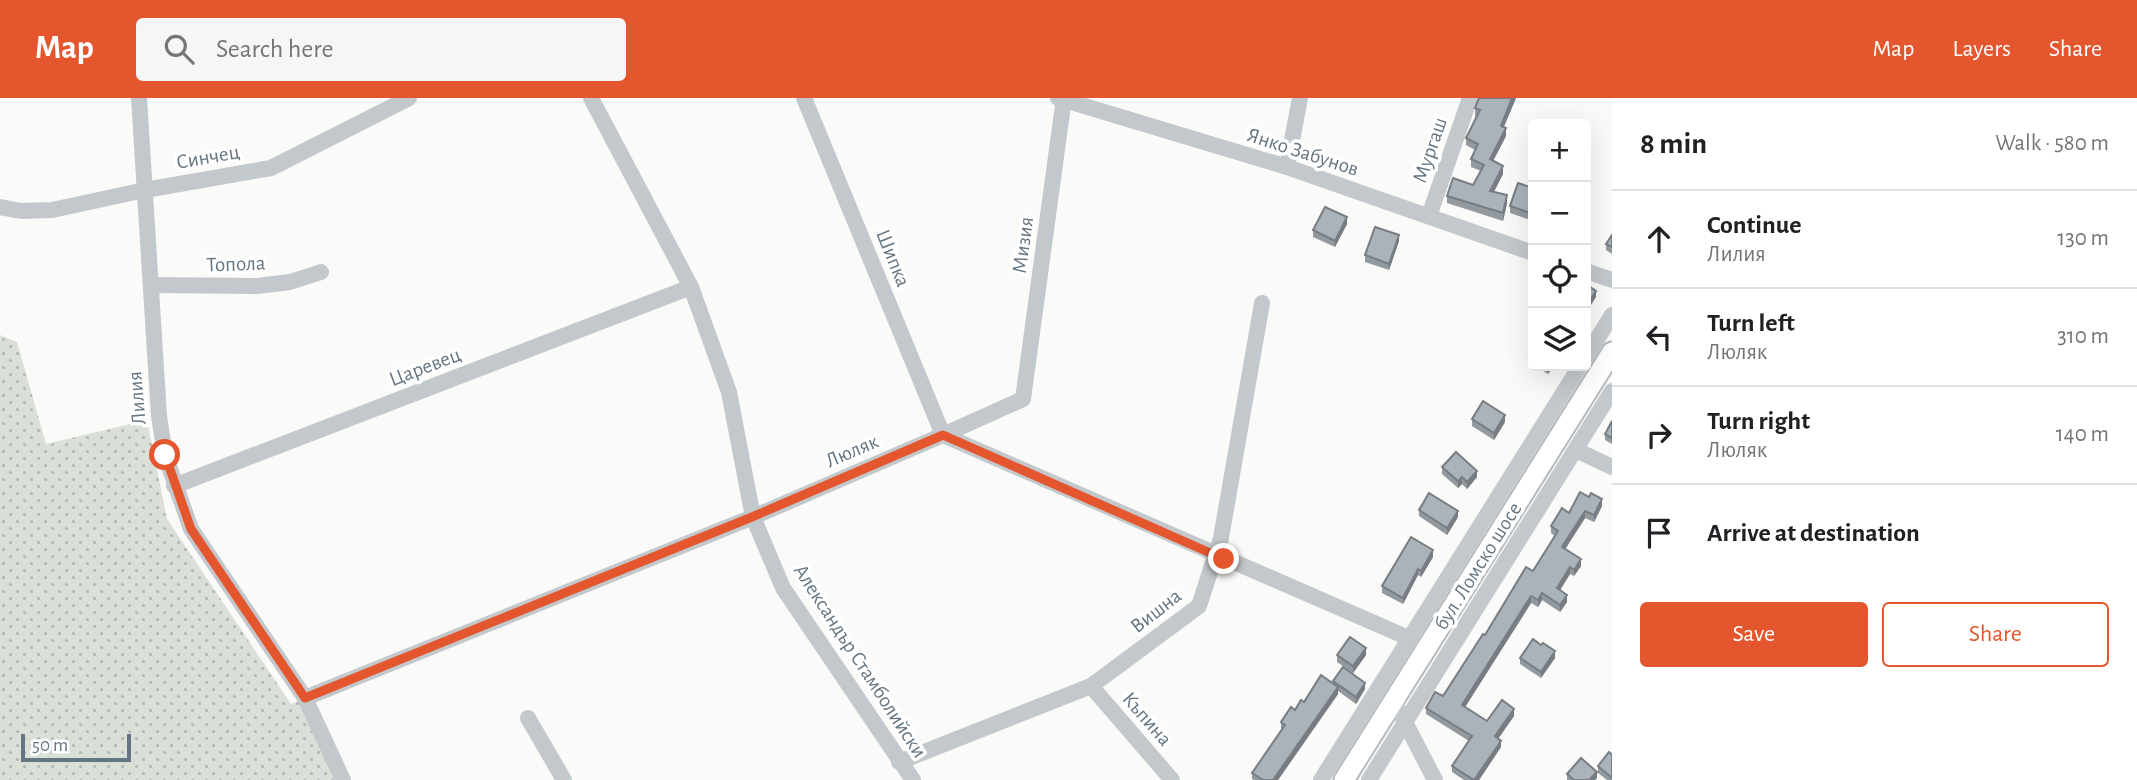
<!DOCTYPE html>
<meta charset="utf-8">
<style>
body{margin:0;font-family:"Alegreya Sans",sans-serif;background:#f6f6f6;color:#202124}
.controls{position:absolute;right:21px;top:21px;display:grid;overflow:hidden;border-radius:7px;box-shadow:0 7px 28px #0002}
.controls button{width:63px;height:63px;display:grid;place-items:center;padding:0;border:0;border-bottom:2px solid #e0e0e0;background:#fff;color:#202124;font:35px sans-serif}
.scale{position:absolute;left:21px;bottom:18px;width:110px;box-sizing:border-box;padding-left:7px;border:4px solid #657683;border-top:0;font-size:19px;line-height:24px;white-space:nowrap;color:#657683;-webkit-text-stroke:5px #fff;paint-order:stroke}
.stop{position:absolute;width:21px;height:21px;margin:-16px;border:5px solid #e4572e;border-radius:50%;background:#fff}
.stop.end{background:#e4572e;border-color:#fff;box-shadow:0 2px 7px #0008}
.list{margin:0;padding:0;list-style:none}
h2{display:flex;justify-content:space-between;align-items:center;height:91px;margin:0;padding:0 28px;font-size:30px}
h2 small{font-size:23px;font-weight:400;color:#757577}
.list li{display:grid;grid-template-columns:46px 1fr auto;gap:21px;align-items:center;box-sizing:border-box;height:98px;padding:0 28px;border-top:2px solid #e0e0e0}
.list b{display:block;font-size:26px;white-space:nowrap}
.list p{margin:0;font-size:23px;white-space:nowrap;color:#757577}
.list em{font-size:23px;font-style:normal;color:#757577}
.actions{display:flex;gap:14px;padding:21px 28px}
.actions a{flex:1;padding:16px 0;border:2px solid #e4572e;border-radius:7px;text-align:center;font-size:24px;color:#e4572e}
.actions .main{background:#e4572e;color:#fff}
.icon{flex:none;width:38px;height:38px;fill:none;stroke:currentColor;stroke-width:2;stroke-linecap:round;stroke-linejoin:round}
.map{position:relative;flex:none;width:1612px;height:682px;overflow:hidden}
header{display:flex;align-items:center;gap:42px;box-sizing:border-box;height:98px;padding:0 35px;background:#e4572e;color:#fff}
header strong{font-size:33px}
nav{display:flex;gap:38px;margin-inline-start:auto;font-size:24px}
.search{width:490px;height:63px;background:#f6f6f6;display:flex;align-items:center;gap:18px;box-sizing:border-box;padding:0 24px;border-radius:7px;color:#757577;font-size:26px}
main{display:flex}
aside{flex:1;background:#fff}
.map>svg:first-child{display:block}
.green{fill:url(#green-dots)}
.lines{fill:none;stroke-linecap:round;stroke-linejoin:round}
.major-casing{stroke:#b5babe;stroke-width:23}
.minor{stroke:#c3c8cc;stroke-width:16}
.major{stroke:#fff;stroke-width:19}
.wall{fill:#929a9f}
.shaded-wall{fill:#777d82}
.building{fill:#aab3b9;stroke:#777d82;stroke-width:2}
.route{stroke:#e4572e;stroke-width:9}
.labels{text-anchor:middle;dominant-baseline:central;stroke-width:7;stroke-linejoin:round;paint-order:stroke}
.street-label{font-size:21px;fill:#657683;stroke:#fff}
</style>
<header>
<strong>Map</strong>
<div class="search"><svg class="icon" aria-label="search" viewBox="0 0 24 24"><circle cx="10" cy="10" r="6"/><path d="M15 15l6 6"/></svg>Search here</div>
<nav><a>Map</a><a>Layers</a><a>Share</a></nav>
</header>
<main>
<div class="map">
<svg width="1612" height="682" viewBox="0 0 1612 682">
<defs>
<pattern id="green-dots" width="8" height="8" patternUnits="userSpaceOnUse" patternTransform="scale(1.75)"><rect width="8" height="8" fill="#dadfd7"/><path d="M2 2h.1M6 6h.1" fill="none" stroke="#b4b9b4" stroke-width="1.8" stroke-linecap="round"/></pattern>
</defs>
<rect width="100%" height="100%" fill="#fafaf8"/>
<polygon class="green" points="0,237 17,244 46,346 147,322 167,421 291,606 305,600 343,682 0,682"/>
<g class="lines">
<g class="major-casing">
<polyline id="major" points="1344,682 1612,254"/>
</g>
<g class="minor">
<polyline points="139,0 159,318 165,357 191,431 305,600 343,682"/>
<polyline points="591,0 691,189 729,294 753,419 783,490 913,682"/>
<polyline points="804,0 943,337 1023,301 1064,0"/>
<polyline points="1058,0 1287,69 1533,155"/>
<polyline points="1287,69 1300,0"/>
<polyline points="0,109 21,113 52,112 145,92 271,70 409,0"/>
<polyline points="1429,118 1470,0"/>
<polyline points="1586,173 1612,182"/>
<polyline points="151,187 257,188 290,184 321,174"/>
<polyline points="1586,259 1612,217"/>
<polyline points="1576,352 1612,369"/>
<polyline points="174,388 691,189"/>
<polyline points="1091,588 1172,682"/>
<polyline points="305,600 753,419 943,337 1411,541"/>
<polyline points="1394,603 1435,682"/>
<polyline points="528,620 564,682"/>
<polyline points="899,664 1091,588 1199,508 1221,440 1262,205"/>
<polyline points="1321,682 1580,268"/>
<polyline points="1369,682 1612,293"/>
</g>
<use href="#major" class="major"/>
</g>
<g class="wall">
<polygon points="1479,0 1516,0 1504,29 1506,38 1493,63 1503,76 1494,94 1507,105 1503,123 1447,105 1447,98 1473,87 1481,73 1471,69 1471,61 1475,52 1466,47 1466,40 1476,19 1475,18 1475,10"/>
<polygon points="1533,90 1533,123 1510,115 1510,108"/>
<polygon points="1347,126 1335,149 1313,139 1313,132"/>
<polygon points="1612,137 1612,156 1606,152 1606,146"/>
<polygon points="1399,143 1389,172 1365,164 1365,157"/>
<polygon points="1533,251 1533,267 1529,264 1529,258"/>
<polygon points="1535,268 1553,268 1548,276"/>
<polygon points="1472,321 1505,324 1494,342 1472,328"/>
<polygon points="1612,323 1612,346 1605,342 1605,336"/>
<polygon points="1442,369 1477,379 1467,391 1462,386 1458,390 1442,376"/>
<polygon points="1602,408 1594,424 1585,420 1565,451 1581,468 1574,478 1570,476 1560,492 1567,504 1560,514 1542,502 1538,509 1531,505 1465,609 1487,623 1514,618 1498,641 1501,649 1479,682 1464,682 1452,674 1452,668 1469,643 1426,616 1426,610 1443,598 1485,537 1533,473 1555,438 1551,435 1551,428 1569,415"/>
<polygon points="1419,412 1458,419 1447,437 1419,418"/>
<polygon points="1433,459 1421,479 1418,477 1403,506 1382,495 1382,488"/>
<polygon points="1541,547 1555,560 1541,580 1520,566 1520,560"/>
<polygon points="1337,557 1366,557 1353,575 1337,564"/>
<polygon points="1333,583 1365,591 1356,606 1338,593 1338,596 1278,682 1254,682 1252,681 1252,675 1282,631 1281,630 1281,624 1304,604 1333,586"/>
<polygon points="1612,657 1612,682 1607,682 1598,675 1598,668"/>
<polygon points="1567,676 1597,680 1595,682 1567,682"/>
</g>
<g class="shaded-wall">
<polygon points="1512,0 1516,0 1501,35 1501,28"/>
<polygon points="1506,30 1506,38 1490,69 1490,61"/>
<polygon points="1503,68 1503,76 1490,101 1490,93"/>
<polygon points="1507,97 1507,105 1503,123 1503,115"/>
<polygon points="1347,119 1347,126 1335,149 1335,143"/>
<polygon points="1399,137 1399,143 1389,172 1389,166"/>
<polygon points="1596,193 1596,199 1586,215 1586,209"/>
<polygon points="1549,268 1553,268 1548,276 1548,270"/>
<polygon points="1505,317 1505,324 1494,342 1494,335"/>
<polygon points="1477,373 1477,379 1467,391 1467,384"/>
<polygon points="1462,379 1462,386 1458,390 1458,383"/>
<polygon points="1602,401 1602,408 1594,424 1594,417"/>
<polygon points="1458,413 1458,419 1447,437 1447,430"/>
<polygon points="1585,413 1585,420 1562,456 1562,449"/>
<polygon points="1433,452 1433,459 1421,479 1421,473"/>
<polygon points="1581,461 1581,468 1574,478 1574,472"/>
<polygon points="1570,469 1570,476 1557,497 1557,490"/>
<polygon points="1418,471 1418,477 1403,506 1403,500"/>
<polygon points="1542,495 1542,502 1538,509 1538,502"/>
<polygon points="1567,497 1567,504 1560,514 1560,507"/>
<polygon points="1531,498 1531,505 1462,614 1462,607"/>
<polygon points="1366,550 1366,557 1353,575 1353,568"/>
<polygon points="1555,553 1555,560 1541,580 1541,574"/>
<polygon points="1365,585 1365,591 1356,606 1356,599"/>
<polygon points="1338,589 1338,596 1278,682 1273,682"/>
<polygon points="1514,611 1514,618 1495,645 1495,638"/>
<polygon points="1501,643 1501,649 1479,682 1474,682"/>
<polygon points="1597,674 1597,680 1595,682 1589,682"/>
</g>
<g class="building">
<polygon points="1479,0 1512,0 1501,28 1506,30 1490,61 1503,68 1490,93 1507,97 1503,115 1447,98 1453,80 1473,87 1484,67 1471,61 1478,46 1466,40 1480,12 1475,10"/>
<polygon points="1518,85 1533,90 1533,116 1510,108"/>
<polygon points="1325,109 1347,119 1335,143 1313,132"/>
<polygon points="1375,129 1399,137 1389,166 1365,157"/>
<polygon points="1612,137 1612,149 1606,146"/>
<polygon points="1586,186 1596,193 1586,209"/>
<polygon points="1533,251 1533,260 1529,258"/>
<polygon points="1483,303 1505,317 1494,335 1472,321"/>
<polygon points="1612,323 1612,340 1605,336"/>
<polygon points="1456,354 1477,373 1467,384 1462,379 1458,383 1442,369"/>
<polygon points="1580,394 1589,399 1591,395 1602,401 1594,417 1585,413 1562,449 1581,461 1574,472 1570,469 1557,490 1567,497 1560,507 1542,495 1538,502 1531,498 1462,607 1487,623 1502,602 1514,611 1495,638 1501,643 1474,682 1452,668 1472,638 1426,610 1435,594 1443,598 1483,536 1485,537 1526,469 1533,473 1558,433 1551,428 1562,410 1569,415"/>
<polygon points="1429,395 1458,413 1447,430 1419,412"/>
<polygon points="1411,439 1433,452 1421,473 1418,471 1403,500 1382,488"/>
<polygon points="1350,539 1366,550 1353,568 1337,557"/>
<polygon points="1533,541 1541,547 1543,545 1555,553 1541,574 1520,560"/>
<polygon points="1343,569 1365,585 1356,599 1333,583"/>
<polygon points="1321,577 1338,589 1273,682 1263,682 1252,675 1285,627 1281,624 1291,609 1295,612 1301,602 1304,604"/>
<polygon points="1609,654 1612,657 1612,680 1598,668"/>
<polygon points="1581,660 1597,674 1589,682 1574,682 1567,676"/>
</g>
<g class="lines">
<polyline class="route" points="165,357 191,431 305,600 752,419 943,337 1224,461"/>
</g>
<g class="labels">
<g class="street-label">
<text transform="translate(1430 52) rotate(-71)">Мургаш</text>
<text transform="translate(1303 54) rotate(18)">Янко Забунов</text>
<text transform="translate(208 59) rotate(-10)">Синчец</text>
<text transform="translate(1023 147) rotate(-82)">Мизия</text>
<text transform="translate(893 160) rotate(68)">Шипка</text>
<text transform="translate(236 166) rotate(-2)">Топола</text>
<text transform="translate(425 269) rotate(-21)">Царевец</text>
<text transform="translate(137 300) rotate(-95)">Лилия</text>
<text transform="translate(852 353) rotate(-23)">Люляк</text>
<text transform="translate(1478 468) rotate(-58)">бул. Ломско шосе</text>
<text transform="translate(1156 513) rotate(-38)">Вишна</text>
<text transform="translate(860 563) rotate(57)">Александър Стамболийски</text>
<text transform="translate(1147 621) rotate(49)">Къпина</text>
</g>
</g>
</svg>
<div class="controls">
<button>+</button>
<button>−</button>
<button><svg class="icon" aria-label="locate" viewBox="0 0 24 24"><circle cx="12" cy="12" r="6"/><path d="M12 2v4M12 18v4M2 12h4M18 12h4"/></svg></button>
<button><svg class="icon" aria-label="layers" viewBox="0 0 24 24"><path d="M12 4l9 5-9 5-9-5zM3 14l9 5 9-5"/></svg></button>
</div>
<div class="scale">50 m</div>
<div class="stop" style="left:165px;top:357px"></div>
<div class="stop end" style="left:1224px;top:461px"></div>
</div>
<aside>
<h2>8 min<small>Walk · 580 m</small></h2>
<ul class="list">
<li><svg class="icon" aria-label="ahead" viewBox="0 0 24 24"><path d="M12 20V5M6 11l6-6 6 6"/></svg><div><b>Continue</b><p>Лилия</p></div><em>130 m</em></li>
<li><svg class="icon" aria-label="left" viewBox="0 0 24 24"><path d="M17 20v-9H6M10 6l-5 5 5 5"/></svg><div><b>Turn left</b><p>Люляк</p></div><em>310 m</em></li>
<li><svg class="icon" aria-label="right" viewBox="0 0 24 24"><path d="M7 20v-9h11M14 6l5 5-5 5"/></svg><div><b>Turn right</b><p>Люляк</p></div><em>140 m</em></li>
<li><svg class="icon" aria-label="arrive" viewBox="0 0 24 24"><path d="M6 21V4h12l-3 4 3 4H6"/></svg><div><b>Arrive at destination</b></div></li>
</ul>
<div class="actions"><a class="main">Save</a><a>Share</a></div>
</aside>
</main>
